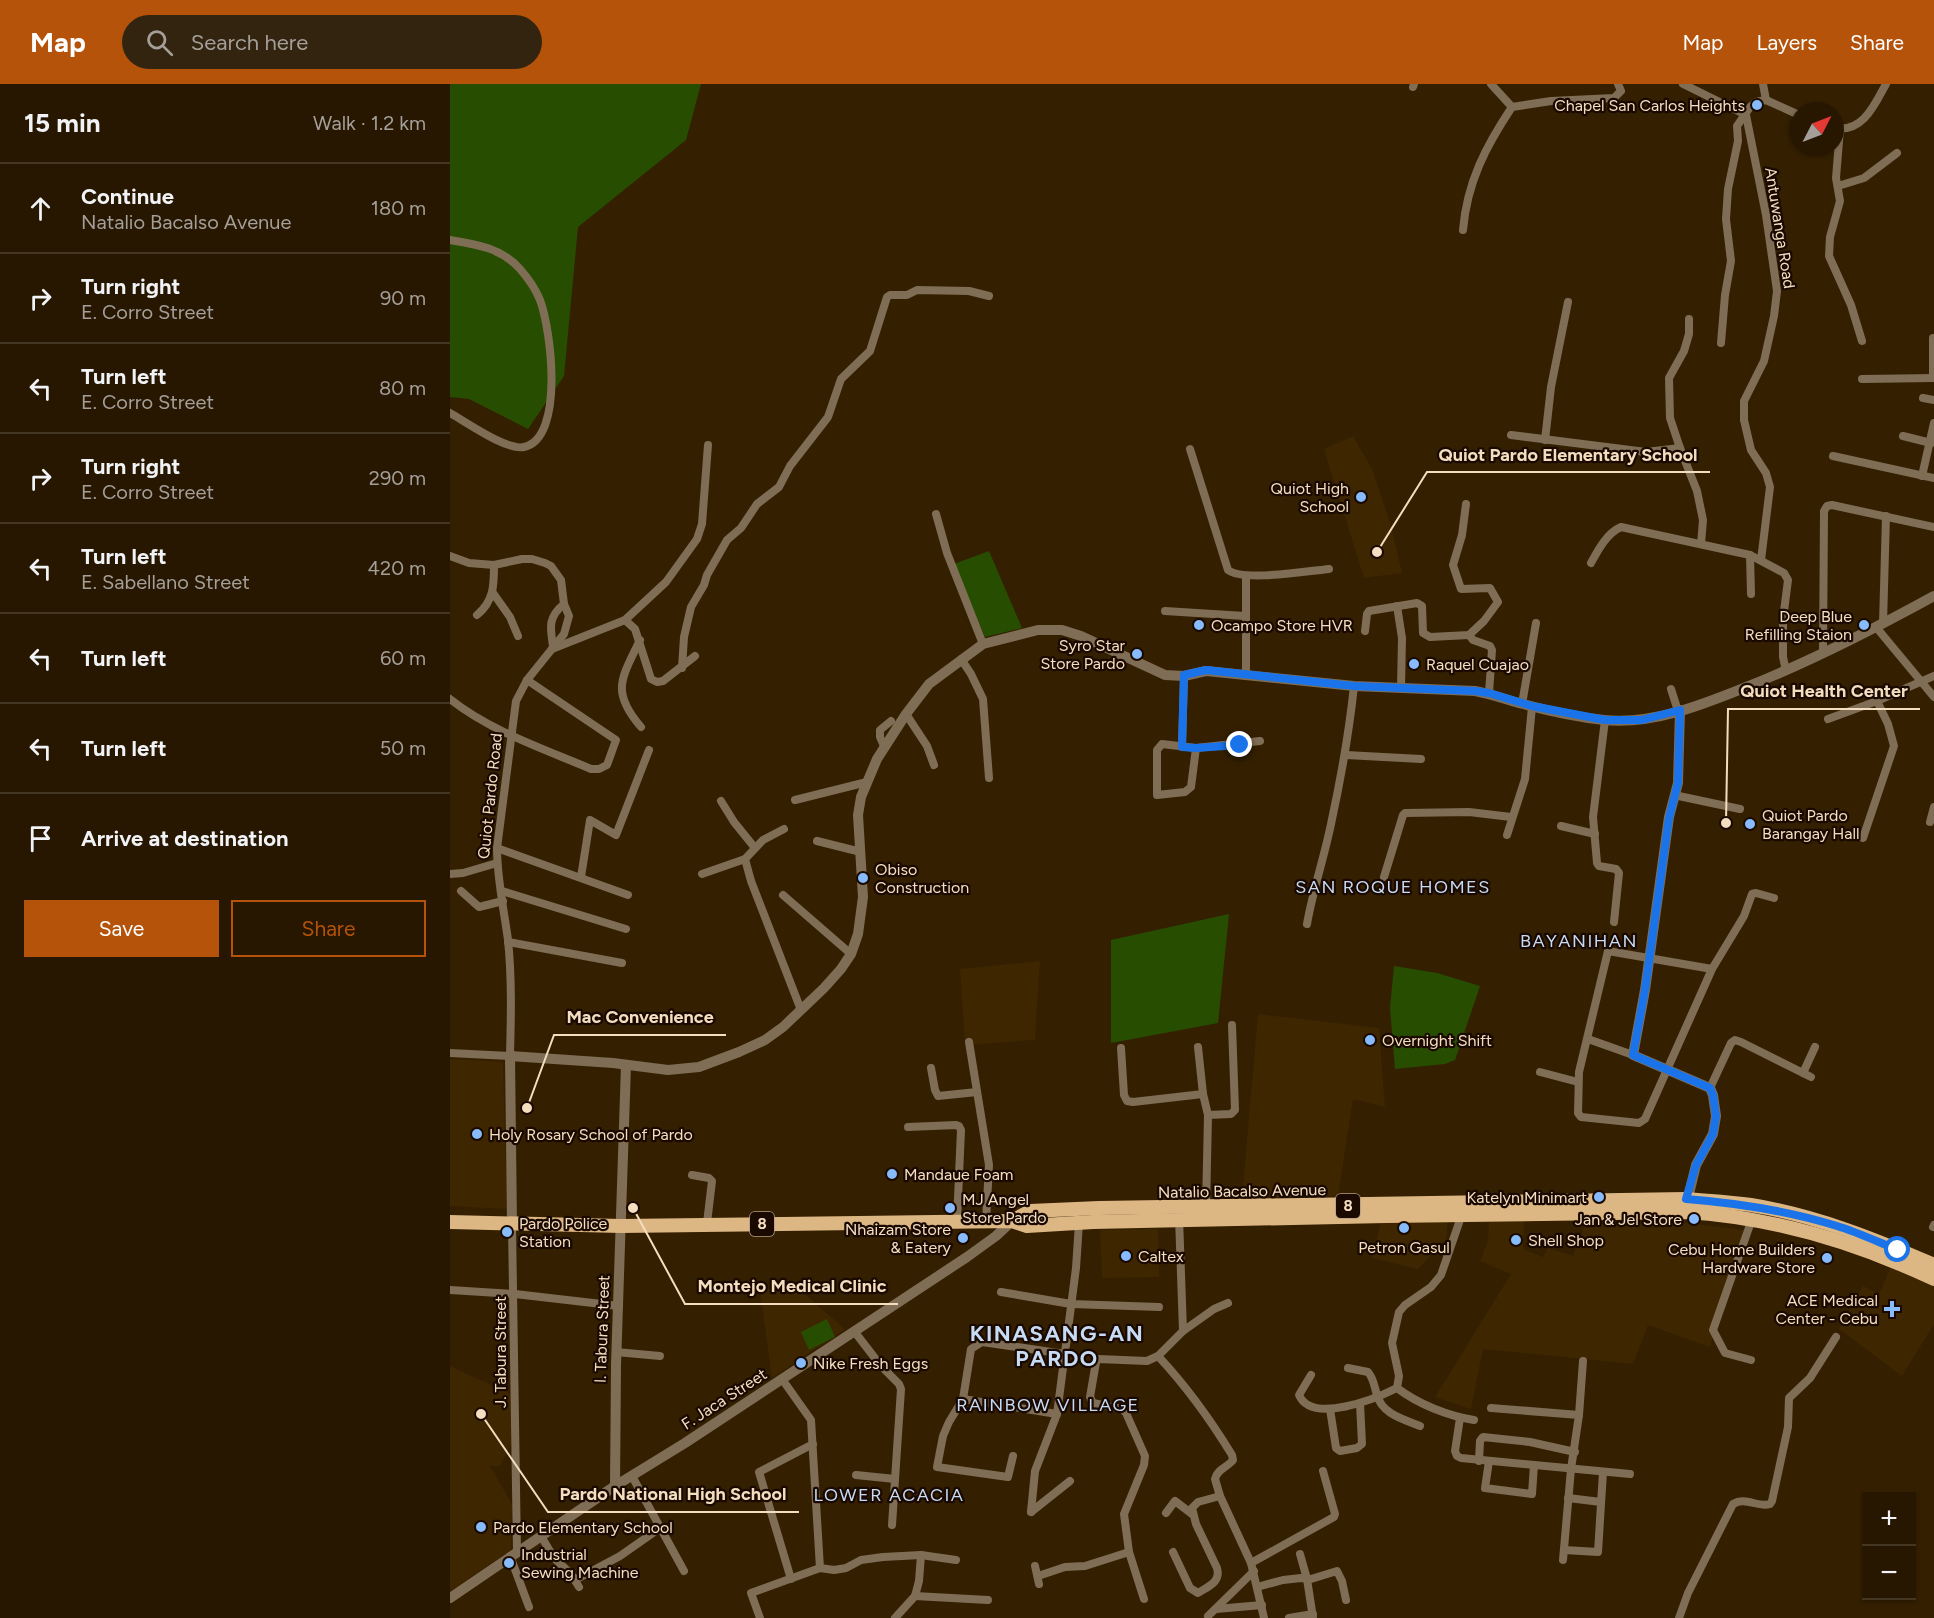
<!DOCTYPE html>
<meta charset="utf-8">
<style>
body{margin:0;font-family:Figtree,sans-serif;background:#33240f;color:#f1f3f6}
.controls{position:absolute;right:18px;bottom:18px;display:grid;overflow:hidden;border-radius:0px;box-shadow:0 2px 4px #0004}
.controls button{width:54px;height:54px;display:grid;place-items:center;padding:0;border:0;border-bottom:2px solid #433622;background:#271700;color:#f1f3f6;font:30px sans-serif}
.compass{position:absolute;left:1340px;top:18px;width:54px;height:54px;border-radius:50%;background:#271700;box-shadow:0 2px 4px #0004;rotate:48deg}
.stop{position:absolute;width:18px;height:18px;margin:-14px;border:4px solid #1a73e8;border-radius:50%;background:#fff}
.stop.end{background:#1a73e8;border-color:#fff;box-shadow:0 2px 6px #0008}
.list{margin:0;padding:0;list-style:none}
h2{display:flex;justify-content:space-between;align-items:center;height:78px;margin:0;padding:0 24px;font-size:26px}
h2 small{font-size:20px;font-weight:400;color:#a49f99}
.list li{display:grid;grid-template-columns:39px 1fr auto;gap:18px;align-items:center;box-sizing:border-box;height:90px;padding:0 24px;border-top:2px solid #433622}
.list b{display:block;font-size:22px;white-space:nowrap}
.list p{margin:0;font-size:20px;white-space:nowrap;color:#a49f99}
.list em{font-size:20px;font-style:normal;color:#a49f99}
.actions{display:flex;gap:12px;padding:18px 24px}
.actions a{flex:1;padding:14px 0;border:2px solid #b45309;border-radius:0px;text-align:center;font-size:21px;color:#b45309}
.actions .main{background:#b45309;color:#fff}
.icon{flex:none;width:33px;height:33px;fill:none;stroke:currentColor;stroke-width:2;stroke-linecap:round;stroke-linejoin:round}
.map{position:relative;flex:none;width:1484px;height:1534px;overflow:hidden}
header{display:flex;align-items:center;gap:36px;box-sizing:border-box;height:84px;padding:0 30px;background:#b45309;color:#fff}
header strong{font-size:28px}
nav{display:flex;gap:33px;margin-inline-start:auto;font-size:21px}
.search{width:420px;height:54px;background:#33240f;display:flex;align-items:center;gap:15px;box-sizing:border-box;padding:0 21px;border-radius:33px;color:#a49f99;font-size:22px}
main{display:flex}
aside{flex:1;background:#271700}
.map>svg:first-child{display:block}
.built{fill:#3e2600}
.green{fill:#274e00}
.lines{fill:none;stroke-linecap:round;stroke-linejoin:round}
.minor{stroke:#7f6d55;stroke-width:8}
.tertiary{stroke:#7f6d55;stroke-width:10}
.primary{stroke:#dcb683;stroke-width:14}
.route{stroke:#1a73e8;stroke-width:8}
.poi-dot{fill:#87bbfb;stroke:#190900;stroke-width:2}
.labels{text-anchor:middle;dominant-baseline:central;stroke-width:4.5;stroke-linejoin:round;paint-order:stroke}
.shield{fill:#190900;stroke:#b39e86;stroke-width:1.5}
.shield-label{font-size:15px;font-weight:bold;fill:#f5dec0}
.poi-label{font-size:16px;fill:#f5dec0;stroke:#190900;text-anchor:start}
.street-label{font-size:16px;fill:#f5dec0;stroke:#190900}
.neighbourhood-label{font-size:18px;letter-spacing:1.5px;fill:#c8dbf4;stroke:#190900}
.district-label{font-size:22px;font-weight:bold;letter-spacing:1.5px;fill:#c8dbf4;stroke:#190900}
.leader{fill:none;stroke:#f5dec0;stroke-width:2}
.callout-dot{fill:#f5dec0;stroke:#190900;stroke-width:2}
.callout-label{font-size:18px;text-anchor:middle;font-weight:bold;fill:#f5dec0;stroke:#190900;stroke-width:4.5;stroke-linejoin:round;paint-order:stroke}
</style>
<header>
<strong>Map</strong>
<div class="search"><svg class="icon" aria-label="search" viewBox="0 0 24 24"><circle cx="10" cy="10" r="6"/><path d="M15 15l6 6"/></svg>Search here</div>
<nav><a>Map</a><a>Layers</a><a>Share</a></nav>
</header>
<main>
<aside>
<h2>15 min<small>Walk · 1.2 km</small></h2>
<ul class="list">
<li><svg class="icon" aria-label="ahead" viewBox="0 0 24 24"><path d="M12 20V5M6 11l6-6 6 6"/></svg><div><b>Continue</b><p>Natalio Bacalso Avenue</p></div><em>180 m</em></li>
<li><svg class="icon" aria-label="right" viewBox="0 0 24 24"><path d="M7 20v-9h11M14 6l5 5-5 5"/></svg><div><b>Turn right</b><p>E. Corro Street</p></div><em>90 m</em></li>
<li><svg class="icon" aria-label="left" viewBox="0 0 24 24"><path d="M17 20v-9H6M10 6l-5 5 5 5"/></svg><div><b>Turn left</b><p>E. Corro Street</p></div><em>80 m</em></li>
<li><svg class="icon" aria-label="right" viewBox="0 0 24 24"><path d="M7 20v-9h11M14 6l5 5-5 5"/></svg><div><b>Turn right</b><p>E. Corro Street</p></div><em>290 m</em></li>
<li><svg class="icon" aria-label="left" viewBox="0 0 24 24"><path d="M17 20v-9H6M10 6l-5 5 5 5"/></svg><div><b>Turn left</b><p>E. Sabellano Street</p></div><em>420 m</em></li>
<li><svg class="icon" aria-label="left" viewBox="0 0 24 24"><path d="M17 20v-9H6M10 6l-5 5 5 5"/></svg><div><b>Turn left</b></div><em>60 m</em></li>
<li><svg class="icon" aria-label="left" viewBox="0 0 24 24"><path d="M17 20v-9H6M10 6l-5 5 5 5"/></svg><div><b>Turn left</b></div><em>50 m</em></li>
<li><svg class="icon" aria-label="arrive" viewBox="0 0 24 24"><path d="M6 21V4h12l-3 4 3 4H6"/></svg><div><b>Arrive at destination</b></div></li>
</ul>
<div class="actions"><a class="main">Save</a><a>Share</a></div>
</aside>
<div class="map">
<svg width="1484" height="1534" viewBox="0 0 1484 1534">
<rect width="100%" height="100%" fill="#341f00"/>
<g class="built">
<polygon points="903,352 922,385 941,442 952,489 914,494 874,365"/>
<polygon points="590,877 585,956 515,961 510,885"/>
<polygon points="808,930 929,944 935,1023 903,1015 888,1112 792,1114"/>
<polygon points="0,975 53,978 57,1125 0,1122"/>
<polygon points="1039,1137 1074,1137 1073,1165 1093,1173 1098,1164 1123,1172 1135,1140 1237,1139 1296,1146 1260,1263 1198,1241 1183,1280 1033,1265 1021,1325 985,1313 1061,1190 1030,1177 1038,1156"/>
<polygon points="931,1138 998,1138 996,1155 968,1185 922,1174"/>
<polygon points="708,1145 709,1193 652,1194 650,1146"/>
<polygon points="1441,1183 1484,1202 1484,1240 1452,1292 1389,1245 1413,1202 1429,1210"/>
<polygon points="342,1199 395,1245 322,1294 310,1207"/>
<polygon points="0,1282 61,1310 63,1358 50,1382 40,1382 62,1420 61,1466 0,1507"/>
</g>
<g class="green">
<polygon points="0,0 251,0 236,56 128,143 114,292 78,345 19,315 0,313"/>
<polygon points="539,467 572,544 535,553 504,480"/>
<polygon points="779,830 768,939 661,959 661,856"/>
<polygon points="944,882 987,889 1030,902 1005,976 995,980 945,985 940,924"/>
<polygon points="377,1235 385,1253 359,1266 351,1248"/>
</g>
<g class="lines">
<g class="minor">
<polyline points="1041,0 1062,23"/>
<polyline points="1233,0 1296,31"/>
<polyline points="1313,0 1316,16"/>
<polyline points="963,3 964,0"/>
<polyline points="1296,31 1316,131 1327,207 1324,232 1314,277 1294,317 1294,336 1301,366 1316,389 1320,403 1311,476"/>
<path d="M1385,44C1413,49 1425,20 1436,0"/>
<polyline points="1390,45 1386,94 1390,117 1380,153 1379,172 1401,221 1412,257"/>
<polyline points="1388,102 1414,94 1447,69"/>
<path d="M1013,146C1017,98 1036,62 1062,23L1101,17L1164,14L1171,7L1168,0"/>
<path d="M0,156C25,160 52,164 70,185C77,193 86,206 90,216C101,245 115,354 74,363C57,367 16,338 0,329"/>
<polyline points="1239,235 1239,250 1234,267 1219,294 1220,334 1230,364 1247,407 1253,436 1251,460"/>
<polyline points="1483,254 1483,294"/>
<polyline points="1271,259 1275,211 1281,177 1276,135 1278,105 1288,57 1287,42 1300,23 1306,18 1316,16 1349,31"/>
<polyline points="1412,295 1484,294"/>
<polyline points="1473,314 1484,316"/>
<polyline points="1061,351 1196,368 1230,364"/>
<polyline points="1453,352 1481,359"/>
<polyline points="1095,356 1101,303 1118,218"/>
<path d="M740,365L778,486C793,498 857,487 879,485"/>
<polyline points="1383,372 1484,394"/>
<polyline points="1472,392 1484,339"/>
<polyline points="486,430 497,469 533,560"/>
<polyline points="1300,471 1301,510"/>
<path d="M0,472L19,479L44,481L72,475H82L95,479L101,482L111,496L114,520C98,533 100,543 103,562"/>
<path d="M1141,479C1148,466 1157,449 1171,443L1300,471L1334,489L1338,496L1333,535V573L1336,587"/>
<polyline points="796,492 796,590"/>
<polyline points="43,509 60,533 68,552"/>
<polyline points="947,522 952,554 951,604"/>
<polyline points="715,527 795,532"/>
<path d="M27,531C44,517 44,501 44,481"/>
<polyline points="175,536 185,545 201,595 207,598 213,597 245,572"/>
<polyline points="1433,540 1436,432"/>
<polyline points="1426,543 1484,613"/>
<polyline points="915,547 917,530 919,527 967,519 972,522 973,549 980,553 1019,551 1034,537 1048,518 1040,504 1011,505 1003,481 1012,451 1016,420"/>
<polyline points="1019,551 1023,556 1040,562 1042,566 1039,609"/>
<path d="M190,556C172,594 160,607 191,643"/>
<polyline points="102,565 175,536 216,498 247,455 252,440 258,361"/>
<polyline points="1373,569 1374,427 1377,422 1382,421 1484,443"/>
<polyline points="511,575 521,590 533,615 539,694"/>
<polyline points="232,584 234,553 241,523 254,501 257,491 277,456 291,444 307,420 329,403 340,382 378,333 391,295 420,267 437,213 440,211 457,211 467,206 519,207 539,212"/>
<polyline points="1221,605 1228,627"/>
<path d="M0,615C40,647 94,665 141,685H149L157,681L166,656L77,596"/>
<polyline points="1072,620 1086,539"/>
<polyline points="456,630 477,662 484,681"/>
<polyline points="1378,635 1427,617 1484,592"/>
<polyline points="1155,636 1143,733 1147,779 1149,782 1166,785 1169,789 1164,838"/>
<polyline points="434,662 430,653 430,646 441,637"/>
<polyline points="732,663 734,592"/>
<polyline points="746,664 741,703 735,708 707,711 707,666 712,660 746,664 810,657"/>
<polyline points="896,671 971,675"/>
<polyline points="1224,711 1290,725"/>
<polyline points="345,716 417,698"/>
<polyline points="271,717 284,738 305,764"/>
<polyline points="1480,738 1484,723"/>
<polyline points="1111,742 1145,750"/>
<polyline points="1057,751 1075,695 1082,623"/>
<polyline points="1413,754 1444,662 1438,640 1427,617"/>
<polyline points="367,757 411,768"/>
<polyline points="47,764 178,811"/>
<polyline points="295,775 301,797 351,926"/>
<polyline points="0,790 13,789 47,779"/>
<polyline points="252,790 295,775 313,756 334,745"/>
<polyline points="131,793 140,736 166,751 199,666"/>
<polyline points="934,793 953,731 955,729 1019,728 1061,733"/>
<polyline points="11,807 29,823 53,817"/>
<polyline points="52,807 176,845"/>
<polyline points="333,811 401,870"/>
<path d="M857,840C863,806 874,774 881,740C891,694 899,649 904,602"/>
<polyline points="58,858 172,879"/>
<polyline points="1262,885 1158,867 1129,988 1128,1029 1131,1033 1189,1039 1195,1035 1262,885 1294,832 1302,810 1306,809 1324,814"/>
<polyline points="1138,955 1183,971"/>
<polyline points="519,958 539,1081 536,1137"/>
<polyline points="748,963 753,1010 758,1031 756,1124"/>
<polyline points="671,964 674,1011 677,1017 683,1018 753,1010"/>
<path d="M0,969L60,972C61,933 62,895 58,856C54,826 47,795 47,764L66,617L77,596L114,550L119,532L114,520"/>
<polyline points="481,984 485,1006 488,1012 527,1008"/>
<polyline points="1090,988 1128,998"/>
<polyline points="1353,989 1365,963"/>
<polyline points="1260,1004 1281,959 1285,956 1291,958 1361,993"/>
<polyline points="758,1031 781,1030 785,1026 782,941"/>
<polyline points="458,1043 506,1041 509,1042 511,1046 507,1137"/>
<polyline points="242,1091 259,1094 262,1097 257,1139"/>
<path d="M1012,1130L991,1191L981,1203L955,1221L949,1228L942,1259L949,1292L947,1304C968,1320 998,1332 1024,1336"/>
<polyline points="62,1141 67,1468"/>
<polyline points="1483,1143 1484,1141"/>
<polyline points="0,1206 65,1210 169,1222"/>
<polyline points="551,1208 621,1220 709,1223"/>
<polyline points="404,1247 431,1282 449,1300 451,1305 442,1441"/>
<polyline points="733,1247 764,1225 778,1219"/>
<polyline points="166,1268 210,1272"/>
<path d="M708,1272C737,1303 760,1335 782,1371L783,1376C778,1383 767,1385 765,1395L770,1412L801,1479L814,1534"/>
<polyline points="1301,1276 1275,1269 1263,1246 1302,1135"/>
<path d="M898,1284L918,1288C924,1295 924,1302 927,1311C932,1330 953,1335 970,1342"/>
<path d="M861,1291L849,1311C862,1341 927,1314 947,1304"/>
<polyline points="332,1295 361,1336 370,1484"/>
<polyline points="513,1315 607,1330"/>
<polyline points="1041,1324 1129,1331"/>
<polyline points="880,1325 886,1364 890,1367 907,1364 912,1360 910,1319"/>
<polyline points="1010,1334 1005,1367 1007,1372 1011,1374 1180,1390"/>
<polyline points="563,1372 558,1393 487,1383 493,1352 499,1338 513,1315 521,1265 532,1258 615,1270"/>
<polyline points="1029,1377 1030,1357 1033,1353 1080,1358 1125,1368"/>
<polyline points="1039,1377 1035,1404 1082,1410 1084,1381"/>
<polyline points="406,1391 445,1395"/>
<polyline points="182,1392 234,1487"/>
<polyline points="1118,1414 1151,1418"/>
<polyline points="581,1428 585,1387 607,1330 626,1184 629,1139"/>
<polyline points="581,1428 620,1397"/>
<polyline points="716,1429 725,1417 742,1430"/>
<polyline points="91,1452 104,1474 121,1490 129,1503"/>
<polyline points="1114,1466 1148,1468 1153,1388"/>
<path d="M723,1468L740,1504L748,1509C759,1502 771,1498 767,1484L746,1440L742,1424L748,1418L770,1412"/>
<polyline points="850,1470 857,1495 863,1534"/>
<polyline points="60,1472 79,1523"/>
<polyline points="1113,1476 1121,1385 1129,1331 1133,1277"/>
<polyline points="801,1479 884,1433 885,1430 873,1387"/>
<polyline points="585,1482 589,1500"/>
<polyline points="588,1492 615,1483 635,1482 679,1468"/>
<polyline points="341,1495 309,1388 363,1360"/>
<polyline points="125,1496 170,1472 210,1444"/>
<polyline points="807,1503 833,1496 851,1494 861,1495 887,1487 892,1497 896,1516"/>
<polyline points="465,1512 538,1516"/>
<polyline points="694,1515 679,1468 674,1430 694,1381 695,1372 676,1329 672,1325 643,1319 640,1313 646,1278 648,1275 697,1277 708,1272 733,1247 729,1133"/>
<polyline points="766,1525 812,1521"/>
<polyline points="758,1532 804,1487"/>
<polyline points="310,1534 301,1509 370,1484 384,1486 396,1484 411,1476 433,1473 471,1471 506,1476"/>
<polyline points="445,1534 465,1512 469,1497 471,1471"/>
<polyline points="839,1534 863,1530"/>
<path d="M1229,1534L1238,1509L1283,1420C1296,1412 1307,1424 1320,1420L1322,1417L1338,1343L1339,1314L1360,1294L1386,1253"/>
</g>
<g class="tertiary">
<polyline points="1230,626 1228,699 1219,733 1195,906 1183,971 1260,1004 1263,1011 1266,1032 1263,1050 1246,1081 1236,1122"/>
<path d="M62,1141L60,972L163,979L218,986L249,983L289,968L315,956L333,943L374,904L391,885L401,870L408,850L413,813L408,731L411,713L427,675L456,630L479,600L533,560L588,546H612L631,552L715,591L734,592L756,587L904,602L1025,607C1042,610 1057,616 1073,620C1099,627 1127,633 1154,636C1204,641 1254,620 1299,602C1363,576 1424,545 1484,512"/>
<polyline points="165,1402 166,1281 176,981"/>
<polyline points="0,1514 165,1402 235,1359 517,1173 546,1152 562,1137"/>
</g>
<g class="primary">
<path d="M562,1137L580,1127L649,1124L1236,1115C1258,1117 1279,1118 1301,1121C1364,1131 1425,1155 1484,1181"/>
<path d="M0,1138L171,1142L562,1137L577,1142L643,1138L936,1132L1235,1128C1323,1133 1405,1158 1484,1195"/>
</g>
</g>
<g class="lines">
<path class="route" d="M790,661L746,664L732,663L734,591L756,586L904,602L1025,607L1039,609L1082,622L1155,636H1192L1230,626L1228,699L1219,734L1195,906L1183,971L1260,1004L1263,1011L1266,1032L1263,1050L1246,1081L1236,1115C1288,1119 1338,1127 1387,1142C1407,1148 1428,1158 1448,1166"/>
</g>
<g class="poi-dot">
<circle cx="1307" cy="21" r="6"/>
<circle cx="911" cy="413" r="6"/>
<circle cx="749" cy="541" r="6"/>
<circle cx="1414" cy="541" r="6"/>
<circle cx="687" cy="570" r="6"/>
<circle cx="964" cy="580" r="6"/>
<circle cx="1300" cy="740" r="6"/>
<circle cx="413" cy="794" r="6"/>
<circle cx="920" cy="956" r="6"/>
<circle cx="27" cy="1050" r="6"/>
<circle cx="442" cy="1090" r="6"/>
<circle cx="1149" cy="1113" r="6"/>
<circle cx="500" cy="1124" r="6"/>
<circle cx="1244" cy="1135" r="6"/>
<circle cx="954" cy="1144" r="6"/>
<circle cx="57" cy="1148" r="6"/>
<circle cx="513" cy="1154" r="6"/>
<circle cx="1066" cy="1156" r="6"/>
<circle cx="676" cy="1172" r="6"/>
<circle cx="1377" cy="1174" r="6"/>
<path d="M1439 1216h6v6h6v6h-6v6h-6v-6h-6v-6h6z"/>
<circle cx="351" cy="1279" r="6"/>
<circle cx="31" cy="1443" r="6"/>
<circle cx="59" cy="1479" r="6"/>
</g>
<g class="labels">
<g class="shield">
<rect x="886" y="1110" width="24" height="24" rx="4.5"/>
<rect x="300" y="1128" width="24" height="24" rx="4.5"/>
</g>
<g class="shield-label">
<text x="898" y="1122">8</text>
<text x="312" y="1140">8</text>
</g>
<g class="poi-label">
<text x="1295" y="21" text-anchor="end">Chapel San Carlos Heights</text>
<text x="899" y="404" text-anchor="end">Quiot High<tspan x="899" dy="18">School</tspan></text>
<text x="1402" y="532" text-anchor="end">Deep Blue<tspan x="1402" dy="18">Refilling Staion</tspan></text>
<text x="761" y="541">Ocampo Store HVR</text>
<text x="675" y="561" text-anchor="end">Syro Star<tspan x="675" dy="18">Store Pardo</tspan></text>
<text x="976" y="580">Raquel Cuajao</text>
<text x="1312" y="731">Quiot Pardo<tspan x="1312" dy="18">Barangay Hall</tspan></text>
<text x="425" y="785">Obiso<tspan x="425" dy="18">Construction</tspan></text>
<text x="932" y="956">Overnight Shift</text>
<text x="39" y="1050">Holy Rosary School of Pardo</text>
<text x="454" y="1090">Mandaue Foam</text>
<text x="1137" y="1113" text-anchor="end">Katelyn Minimart</text>
<text x="512" y="1115">MJ Angel<tspan x="512" dy="18">Store Pardo</tspan></text>
<text x="1232" y="1135" text-anchor="end">Jan &amp; Jel Store</text>
<text x="69" y="1139">Pardo Police<tspan x="69" dy="18">Station</tspan></text>
<text x="501" y="1145" text-anchor="end">Nhaizam Store<tspan x="501" dy="18">&amp; Eatery</tspan></text>
<text x="1078" y="1156">Shell Shop</text>
<text x="954" y="1163" text-anchor="middle">Petron Gasul</text>
<text x="1365" y="1165" text-anchor="end">Cebu Home Builders<tspan x="1365" dy="18">Hardware Store</tspan></text>
<text x="688" y="1172">Caltex</text>
<text x="1428" y="1216" text-anchor="end">ACE Medical<tspan x="1428" dy="18">Center - Cebu</tspan></text>
<text x="363" y="1279">Nike Fresh Eggs</text>
<text x="43" y="1443">Pardo Elementary School</text>
<text x="71" y="1470">Industrial<tspan x="71" dy="18">Sewing Machine</tspan></text>
</g>
<g class="street-label">
<text transform="translate(1330 144) rotate(81)">Antuwanga Road</text>
<text transform="translate(40 712) rotate(-84)">Quiot Pardo Road</text>
<text transform="translate(792 1107) rotate(-1)">Natalio Bacalso Avenue</text>
<text transform="translate(152 1245) rotate(-88)">I. Tabura Street</text>
<text transform="translate(50 1268) rotate(-90)">J. Tabura Street</text>
<text transform="translate(274 1315) rotate(-33)">F. Jaca Street</text>
</g>
<g class="neighbourhood-label">
<text x="943" y="803">SAN ROQUE HOMES</text>
<text x="1129" y="857">BAYANIHAN</text>
<text x="598" y="1321">RAINBOW VILLAGE</text>
<text x="439" y="1411">LOWER ACACIA</text>
</g>
<g class="district-label">
<text x="607" y="1249">KINASANG-AN<tspan x="607" dy="25">PARDO</tspan></text>
</g>
</g>
<path class="leader" d="M927 468L977 388H1260M1276 739L1278 625H1470M77 1024L104 951H276M183 1124L235 1220H448M31 1330L98 1428H349"/>
<g class="callout-dot">
<circle cx="927" cy="468" r="6"/>
<circle cx="1276" cy="739" r="6"/>
<circle cx="77" cy="1024" r="6"/>
<circle cx="183" cy="1124" r="6"/>
<circle cx="31" cy="1330" r="6"/>
</g>
<g class="callout-label">
<text x="1118" y="377">Quiot Pardo Elementary School</text>
<text x="1374" y="613">Quiot Health Center</text>
<text x="190" y="939">Mac Convenience</text>
<text x="342" y="1208">Montejo Medical Clinic</text>
<text x="223" y="1416">Pardo National High School</text>
</g>
</svg>
<div class="controls">
<button>+</button>
<button>−</button>
</div>
<svg class="compass" viewBox="-18 -18 36 36"><path d="M0-13l5 13h-10z" fill="#e53935"/><path d="M0 13l5-13h-10z" fill="#a49f99"/></svg>
<div class="stop" style="left:1448px;top:1166px"></div>
<div class="stop end" style="left:790px;top:661px"></div>
</div>
</main>
